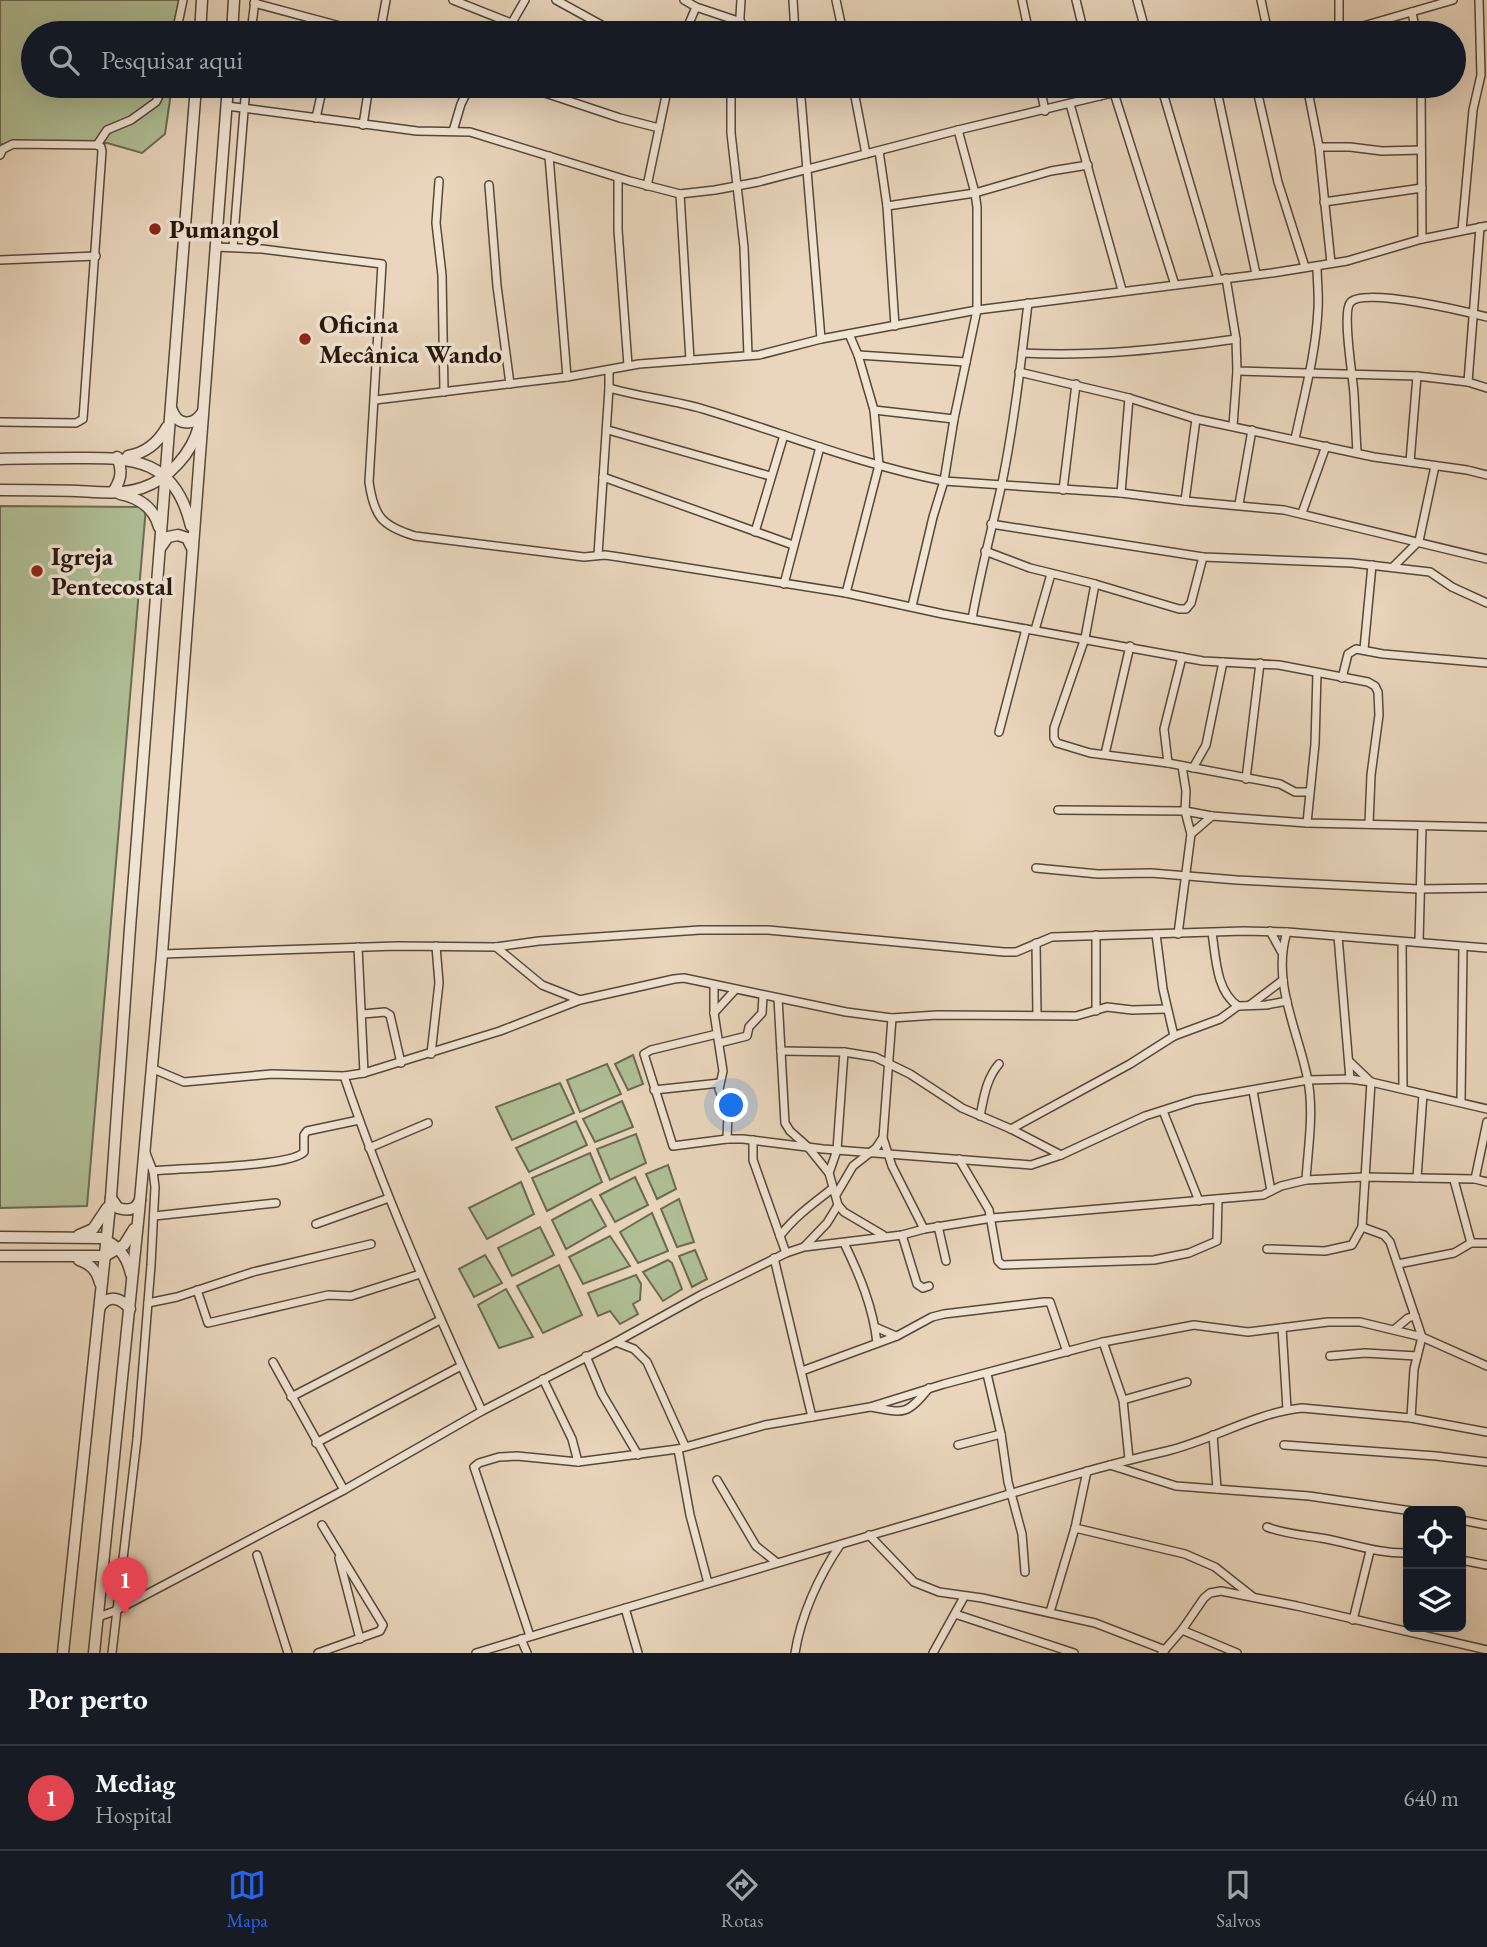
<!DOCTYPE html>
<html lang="pt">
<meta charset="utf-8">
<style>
body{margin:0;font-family:"EB Garamond",serif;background:#20242c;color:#f1f3f6}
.controls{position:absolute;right:21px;bottom:21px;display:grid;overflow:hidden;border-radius:10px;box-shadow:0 7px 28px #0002}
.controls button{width:63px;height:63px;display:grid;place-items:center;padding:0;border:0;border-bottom:2px solid #363941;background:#171b24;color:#f1f3f6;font:35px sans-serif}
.you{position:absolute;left:732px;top:1106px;width:24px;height:24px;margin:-18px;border:5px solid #fff;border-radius:50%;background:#1a73e8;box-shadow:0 0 0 10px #1a73e833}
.badge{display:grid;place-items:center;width:46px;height:46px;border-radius:50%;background:#2563eb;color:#fff;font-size:23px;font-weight:700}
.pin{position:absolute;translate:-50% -58px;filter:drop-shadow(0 2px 4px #0008)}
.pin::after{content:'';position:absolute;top:37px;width:24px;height:21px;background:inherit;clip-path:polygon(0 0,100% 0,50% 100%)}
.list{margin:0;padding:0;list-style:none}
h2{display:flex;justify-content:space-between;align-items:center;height:91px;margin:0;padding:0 28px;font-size:30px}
h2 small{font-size:23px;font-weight:400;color:#9ea1a6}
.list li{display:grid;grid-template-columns:46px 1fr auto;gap:21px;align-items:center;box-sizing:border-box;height:105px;padding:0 28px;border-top:2px solid #363941}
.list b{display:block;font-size:26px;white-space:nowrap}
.list p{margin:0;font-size:23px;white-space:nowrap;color:#9ea1a6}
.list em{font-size:23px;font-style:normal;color:#9ea1a6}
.icon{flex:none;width:38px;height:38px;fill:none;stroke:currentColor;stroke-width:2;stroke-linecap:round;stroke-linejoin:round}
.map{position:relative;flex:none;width:1487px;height:1653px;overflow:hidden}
.search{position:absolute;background:#171b24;box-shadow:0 7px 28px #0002;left:21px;right:21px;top:21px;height:77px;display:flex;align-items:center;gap:18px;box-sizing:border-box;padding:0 24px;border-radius:38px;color:#9ea1a6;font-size:26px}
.sheet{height:196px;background:#171b24}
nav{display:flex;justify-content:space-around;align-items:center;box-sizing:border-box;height:98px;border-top:2px solid #363941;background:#171b24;font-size:19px;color:#9ea1a6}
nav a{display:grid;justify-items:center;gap:4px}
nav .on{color:#2563eb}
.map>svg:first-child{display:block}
.green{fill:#b0bf96;stroke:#6a6c52;stroke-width:2}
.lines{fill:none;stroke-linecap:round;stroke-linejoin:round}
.minor-casing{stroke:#564839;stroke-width:10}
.tertiary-casing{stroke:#564839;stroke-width:13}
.minor{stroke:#f1e4d3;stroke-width:7}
.tertiary{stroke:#f1e4d3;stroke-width:10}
.poi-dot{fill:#8f2418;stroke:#f1e4d3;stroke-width:2.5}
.labels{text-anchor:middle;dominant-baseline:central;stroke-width:7;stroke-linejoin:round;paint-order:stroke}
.poi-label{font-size:26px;font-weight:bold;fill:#25180d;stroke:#f1e4d3;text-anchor:start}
</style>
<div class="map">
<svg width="1487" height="1653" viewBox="0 0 1487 1653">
<rect width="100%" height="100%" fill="#e9d6bc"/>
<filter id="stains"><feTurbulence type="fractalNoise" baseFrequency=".00286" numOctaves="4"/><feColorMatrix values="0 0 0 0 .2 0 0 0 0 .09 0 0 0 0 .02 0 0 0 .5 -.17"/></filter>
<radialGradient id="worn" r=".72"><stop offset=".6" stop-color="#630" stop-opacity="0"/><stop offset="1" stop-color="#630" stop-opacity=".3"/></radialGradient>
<g class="green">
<polygon points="0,0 186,0 180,33 33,33 33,86 172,86 165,134 142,153 107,143 2,144 0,147"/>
<polygon points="0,506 146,507 87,1206 0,1208"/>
<polygon points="633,1055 643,1084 628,1090 615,1064"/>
<polygon points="607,1064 621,1094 580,1112 567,1080"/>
<polygon points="560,1083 574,1113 512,1140 496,1107"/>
<polygon points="622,1101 633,1127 595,1142 583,1119"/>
<polygon points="576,1121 587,1145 529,1172 516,1148"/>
<polygon points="636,1134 646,1163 610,1180 597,1149"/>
<polygon points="590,1153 602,1182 547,1211 532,1178"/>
<polygon points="668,1165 676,1189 657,1199 646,1174"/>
<polygon points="635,1177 648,1205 615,1222 600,1195"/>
<polygon points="521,1182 534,1214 487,1239 469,1208"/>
<polygon points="591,1199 606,1226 566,1249 552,1220"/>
<polygon points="679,1199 694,1242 677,1247 661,1209"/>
<polygon points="652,1213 668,1251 638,1263 620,1232"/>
<polygon points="540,1227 554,1255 512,1276 498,1248"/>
<polygon points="610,1236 630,1266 583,1284 569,1257"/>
<polygon points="695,1250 707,1279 692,1287 679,1256"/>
<polygon points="485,1255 502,1283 474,1297 459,1269"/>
<polygon points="668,1260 672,1263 682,1289 663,1301 643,1272"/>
<polygon points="559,1265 582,1315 543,1333 517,1286"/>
<polygon points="636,1275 641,1284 640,1300 633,1304 638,1314 620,1324 610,1311 598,1316 588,1293"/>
<polygon points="506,1289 533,1337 499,1348 478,1305"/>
</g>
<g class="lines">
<g class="minor-casing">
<g id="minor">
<polyline points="453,0 511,23"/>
<polyline points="556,0 616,33"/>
<polyline points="684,0 696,7 685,33"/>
<polyline points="793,0 795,33"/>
<polyline points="836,0 843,33"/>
<polyline points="1022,0 1029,33"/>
<polyline points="1076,0 1084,33"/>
<polyline points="1137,0 1146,33"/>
<polyline points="1261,0 1268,33"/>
<polyline points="1339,0 1339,33 1453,0"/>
<polyline points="254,3 366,33"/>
<polyline points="696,7 741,22"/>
<polyline points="1412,12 1416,33"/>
<polyline points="176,33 183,0"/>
<polyline points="251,33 255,0"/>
<polyline points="380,33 386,0"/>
<polyline points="506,33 525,0"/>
<polyline points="739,33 741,0"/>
<polyline points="524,86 620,118 659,128"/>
<polyline points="731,86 731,133 744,247 748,355"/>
<polyline points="800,86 821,339"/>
<polyline points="853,86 866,154"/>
<polyline points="1040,86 1045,111"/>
<polyline points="1097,86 1100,96"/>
<polyline points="1161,86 1218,279"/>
<polyline points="1216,86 1256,274"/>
<polyline points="1256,86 1278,182 1305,267"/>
<polyline points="1307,86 1319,147 1331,263"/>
<polyline points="1421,86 1422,239"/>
<polyline points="1114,93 1175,285"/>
<polyline points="1070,104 1122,290"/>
<polyline points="227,106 417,131 470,132 630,181 680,194 715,190 758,182 958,130 1141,86"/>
<polyline points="316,118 323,86"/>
<polyline points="363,125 369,86"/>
<polyline points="453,131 461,104 470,86"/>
<polyline points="97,145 107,130 131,120 156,102 164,86"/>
<polyline points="1319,147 1350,147 1382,151 1421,150"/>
<polyline points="879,151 887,206 975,193 1051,171 1088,165"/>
<polyline points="0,155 3,149 13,144 97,145 101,147 102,151 83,419 76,423 0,422"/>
<polyline points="549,156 567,377"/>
<polyline points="618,178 618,230 628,365"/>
<polyline points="439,181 436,223 442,275 444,392"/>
<polyline points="489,185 497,286 510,384"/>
<polyline points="647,186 668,86"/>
<polyline points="680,194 690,360"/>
<polyline points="1324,202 1422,188"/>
<polyline points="887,206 895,326"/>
<polyline points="1462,230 1473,110 1481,75 1479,0"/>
<path d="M216,247L262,249L382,264L369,482C374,517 382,526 415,536L584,557L605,555L619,557L846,593L943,614L1203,661L1279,665L1368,682L1375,686L1378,692L1379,715L1371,775L1369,824"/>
<polyline points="233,247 246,86"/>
<polyline points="0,260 96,256"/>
<polyline points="1226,278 1236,339 1237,371 1417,376 1468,382 1480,227"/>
<path d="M1022,353C1095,357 1164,349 1236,339"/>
<polyline points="858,355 966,362"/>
<path d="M609,370V388C640,397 673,400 703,409C783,433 862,465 944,481L1121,493L1185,501L1284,510L1487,559"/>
<polyline points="1019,372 1129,398 1196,419 1374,457 1467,470 1487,475"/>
<polyline points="1468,382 1487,388"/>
<polyline points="375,400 567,377 639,364 759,355 821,339 977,310 1272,273 1347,261 1422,239 1487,226"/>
<polyline points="874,410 954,419"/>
<polyline points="1233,426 1237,371"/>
<polyline points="608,430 770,476"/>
<path d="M1295,439C1304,396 1316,353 1318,309C1319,295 1317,280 1317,266"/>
<path d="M1357,453C1356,434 1355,414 1354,394C1353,377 1342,314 1350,303C1361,286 1467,312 1487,317"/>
<polyline points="1410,462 1417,376"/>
<polyline points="603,477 793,545"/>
<polyline points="1063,490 1076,384"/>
<polyline points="1121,493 1129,398"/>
<polyline points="1185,501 1196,419"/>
<polyline points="1239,504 1252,430"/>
<polyline points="1302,513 1326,446"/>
<polyline points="991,524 1203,557 1352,563 1430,572 1452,587 1487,603"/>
<polyline points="755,532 784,435"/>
<polyline points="985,551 1030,568 1095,584 1179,609 1186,609 1191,603 1203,557"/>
<polyline points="598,555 609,388"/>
<polyline points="1393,567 1419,541 1435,466"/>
<polyline points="784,584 820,447"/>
<polyline points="1095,584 1085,638 1054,728 1054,738 1057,743 1090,753 1168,763 1280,784 1295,792 1309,792"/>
<polyline points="846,593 879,465 874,410 858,355 849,334"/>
<polyline points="912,606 933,517 944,481 954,419 977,310 977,207 975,193 958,130"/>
<path d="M972,619C980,573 992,529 1002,483C1014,424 1021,363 1028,303"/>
<polyline points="1035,630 1051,574"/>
<polyline points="1364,649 1372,565"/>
<polyline points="1342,678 1348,654 1356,649 1383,654 1487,663"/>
<polyline points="999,732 1026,629"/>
<polyline points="1105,754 1130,646"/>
<polyline points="1168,763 1164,729 1182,657"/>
<polyline points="1193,768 1206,745 1223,662"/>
<polyline points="1246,779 1260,663"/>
<polyline points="1058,810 1185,811 1212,816 1307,823 1487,827"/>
<polyline points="1307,823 1315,744 1317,673"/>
<polyline points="1191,834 1212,816"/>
<polyline points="1036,868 1098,874 1151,873 1237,880 1419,889 1487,888"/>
<polyline points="1270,931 1281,951"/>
<path d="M1287,932C1271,983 1299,1032 1308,1081C1314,1113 1308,1148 1306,1180"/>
<path d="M1212,933C1216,958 1216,991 1238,1006"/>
<polyline points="1156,934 1163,989 1174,1036"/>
<polyline points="1178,934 1191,834 1185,811 1186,791 1182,766"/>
<polyline points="1338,936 1350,1079"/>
<polyline points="1402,942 1403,1089"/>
<polyline points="1419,942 1422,827"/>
<polyline points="1036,943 1037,1015"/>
<polyline points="358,947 364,1073"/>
<polyline points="496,947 542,985 580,1000"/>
<polyline points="162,954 397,946 496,947 539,941 700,930 768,930 1004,952 1016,952 1052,937 1244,931 1287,932 1487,948"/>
<polyline points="714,986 714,1013 723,1071 719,1089 728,1114 727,1139"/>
<polyline points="778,998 785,1123 790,1131 808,1147 829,1173 838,1205 844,1212 883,1235"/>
<polyline points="1250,1005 1283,980"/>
<polyline points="1096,1011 1096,935"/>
<polyline points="714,1013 735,990"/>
<polyline points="363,1014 385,1012 390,1015 401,1063"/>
<polyline points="892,1018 883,1138 892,1166 924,1229"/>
<polyline points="717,1034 651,1050 644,1054 673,1146 727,1139 743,1139 823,1149 1031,1165 1061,1155 1145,1116 1195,1100 1308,1080 1350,1079 1371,1082 1487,1109"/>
<polyline points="719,1043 747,1036 749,1027 762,1013 763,996"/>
<polyline points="781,1051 844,1052 875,1057 910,1074 962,1108 1011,1129 1061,1155"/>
<polyline points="431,1054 439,983 436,946"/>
<polyline points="1349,1061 1371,1082 1362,1227 1384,1235 1390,1242 1422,1337 1414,1369 1411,1418"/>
<polyline points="151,1068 184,1082 272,1074 344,1076 364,1073 500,1031 580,1000 674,979 684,978 846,1012 892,1018 937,1015 1076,1016 1107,1007 1132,1010 1167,1009"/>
<path d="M344,1076C383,1191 432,1301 482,1411"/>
<polyline points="654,1090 720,1083"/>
<polyline points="1253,1091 1271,1191"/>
<polyline points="1461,1102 1463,947"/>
<polyline points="1163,1111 1199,1201"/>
<path d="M980,1116C984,1097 986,1079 999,1064"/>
<polyline points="1011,1129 1130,1064 1174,1036 1220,1019 1238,1006 1266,1005 1287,1001"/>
<polyline points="753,1140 753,1160 786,1253"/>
<polyline points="369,1148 428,1123"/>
<polyline points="959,1159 989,1210 998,1261 1002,1265 1154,1260 1189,1253 1217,1241 1218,1199"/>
<path d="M153,1171C179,1168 291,1167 304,1152V1135L307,1131L359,1120"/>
<polyline points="829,1173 837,1150 844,1052"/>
<polyline points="1417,1178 1423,1094"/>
<polyline points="1475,1179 1487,1122"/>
<polyline points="1454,1180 1471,1243"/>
<polyline points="836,1195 853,1166 876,1148 882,1139"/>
<polyline points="154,1216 276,1203"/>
<polyline points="316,1224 389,1198"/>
<polyline points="938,1226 946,1261"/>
<polyline points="902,1235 917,1284 923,1288 929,1286"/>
<path d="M780,1236C794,1217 815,1202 833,1188"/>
<path d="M844,1243C860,1276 873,1307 877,1343"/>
<polyline points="805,1246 827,1223 838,1205"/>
<polyline points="1267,1249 1325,1251 1352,1245 1362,1227"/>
<polyline points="774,1258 812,1417"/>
<polyline points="1398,1264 1454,1253 1471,1243 1487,1243"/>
<polyline points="197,1290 208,1323 328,1295 351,1296 420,1274"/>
<polyline points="148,1303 177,1297 253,1272 371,1244"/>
<polyline points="875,1327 896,1336"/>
<polyline points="1282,1328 1287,1409"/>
<polyline points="1395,1329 1408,1318 1415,1316"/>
<polyline points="616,1342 634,1349 647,1362 685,1446"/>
<polyline points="1103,1342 1123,1400 1129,1459"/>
<polyline points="586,1356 602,1394 638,1455"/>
<polyline points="1330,1356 1365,1353 1417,1356"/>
<polyline points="273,1362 344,1490"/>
<polyline points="802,1371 897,1336 932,1317 944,1314 1044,1302 1050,1302 1067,1352"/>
<polyline points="987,1374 1001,1434 1008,1482 1022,1534 1025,1572"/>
<polyline points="543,1379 572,1439 578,1462"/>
<polyline points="291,1397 440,1320"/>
<polyline points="1123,1400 1187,1382"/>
<path d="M871,1407C904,1413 906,1416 929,1388"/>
<polyline points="1213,1435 1217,1489"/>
<polyline points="316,1443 461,1366"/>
<polyline points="958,1445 1001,1434"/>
<polyline points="1284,1445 1436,1456 1487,1462"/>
<polyline points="678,1449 690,1515 708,1583"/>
<polyline points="1110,1465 1176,1486 1309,1496 1412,1511"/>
<polyline points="717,1480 756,1546 776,1562"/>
<polyline points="1461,1520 1487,1525"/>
<path d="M1267,1527C1285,1534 1302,1535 1321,1538C1351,1543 1378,1554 1408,1553"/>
<polyline points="1075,1528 1087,1471"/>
<polyline points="869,1535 914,1582 939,1592 982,1598 1095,1623 1165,1650"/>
<polyline points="257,1555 288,1653"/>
<polyline points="339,1558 360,1639"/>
<polyline points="1461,1560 1487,1565"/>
<polyline points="625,1608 638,1653"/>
<polyline points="1050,1612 1075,1528 1185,1554 1215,1567 1253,1597"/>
<polyline points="955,1614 1074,1653"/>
<polyline points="98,1617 115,1611 344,1490 482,1411 616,1342 701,1295 786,1253 804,1247 902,1235 924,1229 992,1218 1263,1195 1281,1186 1306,1180 1364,1177 1475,1179 1487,1182"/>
<polyline points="1353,1620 1370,1551"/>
<polyline points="1182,1630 1237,1653"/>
<polyline points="530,1636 474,1467 479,1463 499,1457 517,1456 578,1462 678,1449 765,1425 870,1407 944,1384 1103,1342 1194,1325 1248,1332 1328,1322 1360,1322 1422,1337 1487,1366"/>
<polyline points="521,1639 527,1653"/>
<polyline points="112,1653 137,1439 151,1265 155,1187 153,1171 146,1153"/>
<polyline points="318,1653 380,1631 383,1625 322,1525"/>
<path d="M476,1653C611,1612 746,1572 882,1532C977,1505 1070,1473 1167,1451C1213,1440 1254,1413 1302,1408L1411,1418L1487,1432"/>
<path d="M795,1653C801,1615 819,1576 840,1545"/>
<polyline points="933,1653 964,1597"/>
<polyline points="1162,1653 1182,1630 1204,1598 1210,1593 1221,1591 1297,1606 1487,1650"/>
</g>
</g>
<g class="tertiary-casing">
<g id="tertiary">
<polyline points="200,33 202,0"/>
<polyline points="232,33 234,0"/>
<path d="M172,410C177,425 193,427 202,413"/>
<path d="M128,456C146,453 158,443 167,427"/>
<path d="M0,459C25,458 50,458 76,458C135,457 175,460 191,526"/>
<path d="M0,490C26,490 51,490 77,491C98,492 121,495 142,488C169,479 192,453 199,426"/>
<path d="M113,492C121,480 123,471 117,457"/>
<path d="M120,494C140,498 154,508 159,527"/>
<polyline points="161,547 168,537 178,535 187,538 192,548"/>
<path d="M111,1198L118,1208C128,1211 136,1210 140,1200"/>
<polyline points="79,1235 93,1229 107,1208"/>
<path d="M0,1237L101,1238C118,1245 127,1256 131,1274"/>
<polyline points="0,1256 105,1256 124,1245 134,1229"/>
<path d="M79,1260C91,1264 97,1271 100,1283"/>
<path d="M100,1307C109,1294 121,1298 130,1309"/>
<polyline points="63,1653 111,1197 130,928 196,86"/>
<polyline points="94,1653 139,1212 162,954 228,86"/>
</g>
</g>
<use href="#minor" class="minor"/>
<use href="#tertiary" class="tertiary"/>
</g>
<g class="poi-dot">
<circle cx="155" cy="229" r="7"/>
<circle cx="305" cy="339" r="7"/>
<circle cx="37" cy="571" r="7"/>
</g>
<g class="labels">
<g class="poi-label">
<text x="169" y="229">Pumangol</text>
<text x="319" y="324">Oficina<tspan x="319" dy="30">Mecânica Wando</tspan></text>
<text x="51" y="556">Igreja<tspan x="51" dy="30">Pentecostal</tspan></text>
</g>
</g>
<rect width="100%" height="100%" filter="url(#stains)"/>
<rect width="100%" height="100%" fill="url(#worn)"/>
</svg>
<div class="controls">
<button><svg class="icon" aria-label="locate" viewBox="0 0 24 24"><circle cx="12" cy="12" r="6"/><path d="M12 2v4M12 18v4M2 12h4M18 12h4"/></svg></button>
<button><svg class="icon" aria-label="layers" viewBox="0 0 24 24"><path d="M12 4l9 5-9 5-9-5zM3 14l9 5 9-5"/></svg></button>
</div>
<div class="you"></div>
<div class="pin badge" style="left:125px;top:1615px;background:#e0444e">1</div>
<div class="search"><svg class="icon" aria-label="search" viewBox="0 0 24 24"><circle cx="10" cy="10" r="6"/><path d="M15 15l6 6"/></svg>Pesquisar aqui</div>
</div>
<section class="sheet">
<h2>Por perto<small></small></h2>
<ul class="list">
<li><span class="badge" style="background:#e0444e">1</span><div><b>Mediag</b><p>Hospital</p></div><em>640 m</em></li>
</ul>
</section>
<nav>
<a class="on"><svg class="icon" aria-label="map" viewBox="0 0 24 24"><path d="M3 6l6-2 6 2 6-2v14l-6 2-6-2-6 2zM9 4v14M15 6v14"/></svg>Mapa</a>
<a><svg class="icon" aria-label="directions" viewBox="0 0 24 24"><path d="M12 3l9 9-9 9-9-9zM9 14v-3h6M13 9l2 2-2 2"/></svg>Rotas</a>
<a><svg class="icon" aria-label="saved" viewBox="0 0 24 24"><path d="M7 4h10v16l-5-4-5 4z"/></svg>Salvos</a>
</nav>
